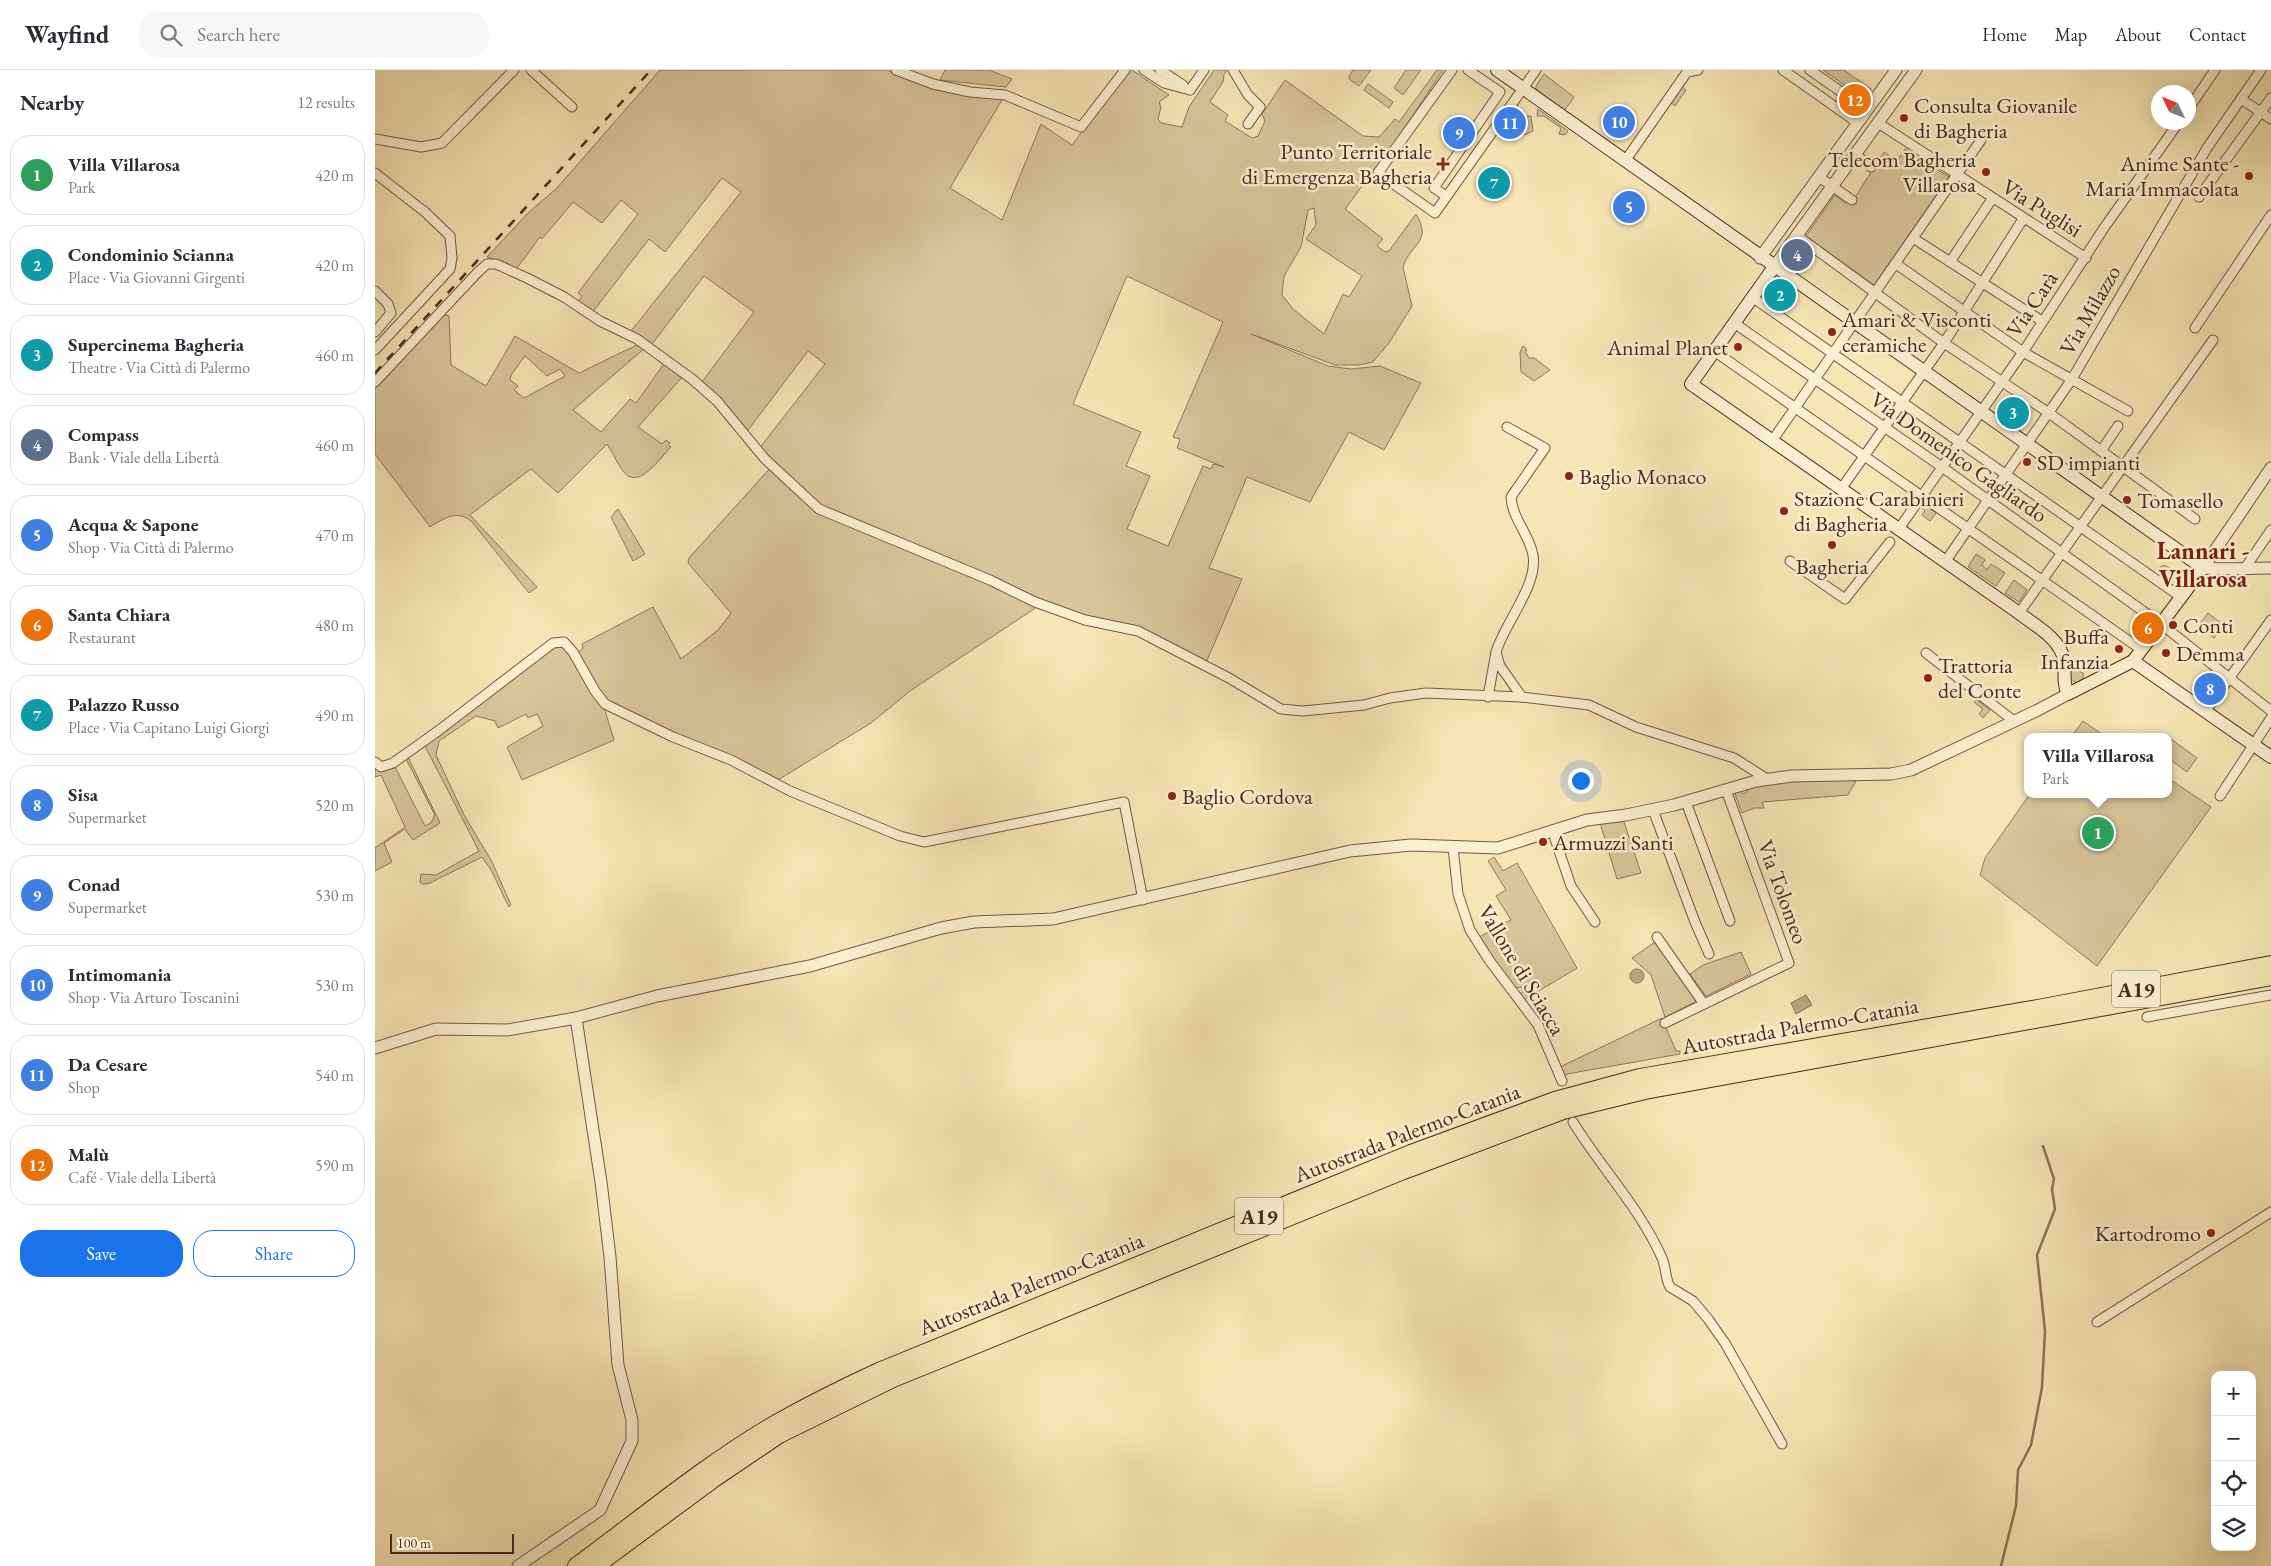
<!DOCTYPE html>
<meta charset="utf-8">
<style>
body{margin:0;font-family:"EB Garamond",serif;background:#f7f7f7;color:#2b2b33}
.controls{position:absolute;right:15px;bottom:15px;display:grid;overflow:hidden;border-radius:10px;box-shadow:0 5px 20px #0002}
.controls button{width:45px;height:45px;display:grid;place-items:center;padding:0;border:0;border-bottom:1px solid #e1e1e2;background:#fff;color:#2b2b33;font:25px sans-serif}
.compass{position:absolute;left:1776px;top:15px;width:45px;height:45px;border-radius:50%;background:#fff;box-shadow:0 5px 20px #0002;rotate:313deg}
.scale{position:absolute;left:15px;bottom:12px;width:124px;box-sizing:border-box;padding-left:5px;border:2px solid #482a1f;border-top:0;font-size:14px;line-height:18px;white-space:nowrap;color:#482a1f;-webkit-text-stroke:4px #faefcf;paint-order:stroke}
.you{position:absolute;left:1205px;top:710px;width:18px;height:18px;margin:-12px;border:4px solid #fff;border-radius:50%;background:#1a73e8;box-shadow:0 0 0 8px #1a73e833}
.badge{display:grid;place-items:center;width:32px;height:32px;border-radius:50%;background:#1a73e8;color:#fff;font-size:16px;font-weight:700}
.pin{position:absolute;translate:-50% -50%;border:2px solid #fff;box-shadow:0 1px 5px #0006}
.popup{position:absolute;left:1649px;top:663px;width:148px;height:65px;box-sizing:border-box;display:grid;place-content:center;border-radius:10px;background:#fff;filter:drop-shadow(0 1px 4px #0005);font-size:16px;white-space:nowrap;color:#7c7c81}
.popup b{font-size:19px;color:#2b2b33}
.popup::after{content:'';position:absolute;left:50%;top:100%;margin-left:-10px;border:10px solid transparent;border-top-color:#fff}
.list{margin:0;padding:0;list-style:none}
h2{display:flex;justify-content:space-between;align-items:center;height:65px;margin:0;padding:0 20px;font-size:21px}
h2 small{font-size:16px;font-weight:400;color:#7c7c81}
.list li{display:grid;grid-template-columns:32px 1fr auto;gap:15px;align-items:center;box-sizing:border-box;height:80px;margin:0 10px 10px;padding:0 10px;border:1px solid #e1e1e2;border-radius:20px}
.list b{display:block;font-size:19px;white-space:nowrap}
.list p{margin:0;font-size:16px;white-space:nowrap;color:#7c7c81}
.list em{font-size:16px;font-style:normal;color:#7c7c81}
.actions{display:flex;gap:10px;padding:15px 20px}
.actions a{flex:1;padding:11px 0;border:1px solid #1a73e8;border-radius:20px;text-align:center;font-size:18px;color:#1a73e8}
.actions .main{background:#1a73e8;color:#fff}
.icon{flex:none;width:28px;height:28px;fill:none;stroke:currentColor;stroke-width:2;stroke-linecap:round;stroke-linejoin:round}
.map{position:relative;flex:none;width:1896px;height:1496px;overflow:hidden}
header{display:flex;align-items:center;gap:30px;box-sizing:border-box;height:70px;padding:0 25px;background:#fff;border-bottom:1px solid #e1e1e2}
header strong{font-size:24px}
nav{display:flex;gap:28px;margin-inline-start:auto;font-size:18px}
.search{width:350px;height:45px;background:#f7f7f7;display:flex;align-items:center;gap:12px;box-sizing:border-box;padding:0 18px;border-radius:20px;color:#7c7c81;font-size:19px}
main{display:flex}
aside{flex:1;background:#fff}
.map>svg:first-child{display:block}
.green{fill:#d9c69c;stroke:#90785e;fill-rule:evenodd}
.water{fill:#bca682;stroke:#8e745a}
.lines{fill:none;stroke-linecap:round;stroke-linejoin:round}
.stream{stroke:#8e745a;stroke-width:2.5}
.minor-casing{stroke:#745944;stroke-width:11}
.tertiary-casing{stroke:#745944;stroke-width:13}
.secondary-casing{stroke:#482a1f;stroke-width:14}
.motorway-casing{stroke:#482a1f;stroke-width:18}
.minor{stroke:#faefcf;stroke-width:9}
.tertiary{stroke:#faefcf;stroke-width:11}
.secondary{stroke:#faefcf;stroke-width:12}
.motorway{stroke:#f7e6b5;stroke-width:16}
.rail{stroke:#482a1f;stroke-width:2.5;stroke-dasharray:9 9;stroke-linecap:butt}
.poi-dot{fill:#8f2418;stroke:#faefcf;stroke-width:2}
.labels{text-anchor:middle;dominant-baseline:central;stroke-width:5;stroke-linejoin:round;paint-order:stroke}
.shield{fill:#faefcf;stroke:#7d6554;stroke-width:1}
.shield-label{font-size:21px;font-weight:bold;fill:#482a1f}
.poi-label{font-size:22px;fill:#482a1f;stroke:#faefcf;text-anchor:start}
.street-label{font-size:22px;fill:#482a1f;stroke:#faefcf}
.neighbourhood-label{font-size:24px;font-weight:bold;fill:#7a1f14;stroke:#faefcf}
</style>
<header>
<strong>Wayfind</strong>
<div class="search"><svg class="icon" aria-label="search" viewBox="0 0 24 24"><circle cx="10" cy="10" r="6"/><path d="M15 15l6 6"/></svg>Search here</div>
<nav><a>Home</a><a>Map</a><a>About</a><a>Contact</a></nav>
</header>
<main>
<aside>
<h2>Nearby<small>12 results</small></h2>
<ul class="list">
<li><span class="badge" style="background:#2e9e5b">1</span><div><b>Villa Villarosa</b><p>Park</p></div><em>420 m</em></li>
<li><span class="badge" style="background:#0f9aa8">2</span><div><b>Condominio Scianna</b><p>Place · Via Giovanni Girgenti</p></div><em>420 m</em></li>
<li><span class="badge" style="background:#0f9aa8">3</span><div><b>Supercinema Bagheria</b><p>Theatre · Via Città di Palermo</p></div><em>460 m</em></li>
<li><span class="badge" style="background:#5c6f8a">4</span><div><b>Compass</b><p>Bank · Viale della Libertà</p></div><em>460 m</em></li>
<li><span class="badge" style="background:#3f7fe0">5</span><div><b>Acqua &amp; Sapone</b><p>Shop · Via Città di Palermo</p></div><em>470 m</em></li>
<li><span class="badge" style="background:#e8710a">6</span><div><b>Santa Chiara</b><p>Restaurant</p></div><em>480 m</em></li>
<li><span class="badge" style="background:#0f9aa8">7</span><div><b>Palazzo Russo</b><p>Place · Via Capitano Luigi Giorgi</p></div><em>490 m</em></li>
<li><span class="badge" style="background:#3f7fe0">8</span><div><b>Sisa</b><p>Supermarket</p></div><em>520 m</em></li>
<li><span class="badge" style="background:#3f7fe0">9</span><div><b>Conad</b><p>Supermarket</p></div><em>530 m</em></li>
<li><span class="badge" style="background:#3f7fe0">10</span><div><b>Intimomania</b><p>Shop · Via Arturo Toscanini</p></div><em>530 m</em></li>
<li><span class="badge" style="background:#3f7fe0">11</span><div><b>Da Cesare</b><p>Shop</p></div><em>540 m</em></li>
<li><span class="badge" style="background:#e8710a">12</span><div><b>Malù</b><p>Café · Viale della Libertà</p></div><em>590 m</em></li>
</ul>
<div class="actions"><a class="main">Save</a><a>Share</a></div>
</aside>
<div class="map">
<svg width="1896" height="1496" viewBox="0 0 1896 1496">
<rect width="100%" height="100%" fill="#f7e6b5"/>
<filter id="stains"><feTurbulence type="fractalNoise" baseFrequency=".004" numOctaves="4"/><feColorMatrix values="0 0 0 0 .2 0 0 0 0 .09 0 0 0 0 .02 0 0 0 .5 -.17"/></filter>
<radialGradient id="worn" r=".72"><stop offset=".6" stop-color="#630" stop-opacity="0"/><stop offset="1" stop-color="#630" stop-opacity=".3"/></radialGradient>
<g class="green">
<path d="M285,0H511L580,24L628,28L575,118L627,150L666,54L697,75L753,0H757L794,25L784,32L786,37L783,49L786,53L807,57L814,37L839,0H852L849,4L848,12L835,32L853,45L850,51L877,68L883,66L890,51L887,44L910,10L988,66L1004,67L1020,49L1024,52L1062,0H1068L1020,72L970,139L1008,169L1002,176L1010,182L1014,181L1041,144C1058,172 1035,174 1028,197L1037,236L1014,273L998,292L984,295H960L876,264L953,296L976,299L1005,296L1046,313L1009,380L974,362L935,432L872,407L834,498L867,509L830,595L763,561L662,537L535,621L496,653L398,713L228,634L239,670L147,710L132,677L168,656L162,644L153,648L151,644L123,658L120,651L101,646L64,671L61,685L89,745L117,792L136,835L134,837L116,800L107,787L55,813L48,814L45,812L46,804L61,805L104,781L50,676L33,687L65,753L38,770L30,759L9,773L17,792L0,801V778L30,757L6,705L0,707V692L18,693L50,756L56,753L60,745L29,685L178,573L189,572L200,585L208,578L207,574L278,537L306,589L343,560L356,543L313,493L314,488L397,396L383,380L450,294L433,281L370,364L324,316L379,242L329,206L274,278L271,277L198,340L226,362L255,329L261,333L291,291L310,304L263,357L287,374L291,370L295,373L293,375L296,377C286,387 263,422 248,401C242,393 238,383 232,374L183,423L156,399L95,445L162,517L154,523L97,452C83,439 69,448 55,457L0,384V319L68,244L74,246L76,295L111,316L140,266L204,303L266,273L253,265L366,122L347,108L290,182L274,169L217,243L202,233L207,226L203,223L263,144L246,130L227,153L198,132L167,169L165,167L142,198L112,187L154,142L182,118ZM939,138L941,155L931,169L987,206L974,227L968,224L949,264L918,239L907,225L909,206L926,177L933,140ZM752,206L848,252L798,367L805,369L802,378L849,397L838,394L836,399L828,396L793,476L752,459L775,406L751,396L766,362L698,334ZM150,286L172,306L185,299L190,306L149,328L139,320L143,316L135,310L136,305Z"/>
<polygon points="570,0 614,0 637,9 631,17 565,10"/>
<polygon points="978,0 996,0 984,16 975,10 974,6"/>
<polygon points="1031,0 1046,0 1028,25 1019,18"/>
<polygon points="1448,0 1469,0 1496,19 1489,29"/>
<polygon points="1169,4 1199,27 1189,41 1161,19 1161,16"/>
<polygon points="993,14 1018,32 1014,38 989,20"/>
<polygon points="1306,16 1311,20 1300,36 1295,32"/>
<polygon points="1163,39 1193,61 1190,65 1184,64 1186,58 1169,46 1162,46"/>
<polygon points="1156,46 1158,61 1149,65 1139,58 1146,47"/>
<polygon points="1530,79 1574,107 1499,215 1431,166 1460,125 1470,133 1477,132 1509,82 1522,91"/>
<polygon points="1148,276 1151,278 1151,283 1154,288 1159,288 1175,300 1159,311 1146,302 1145,282"/>
<polygon points="1547,433 1561,443 1555,451 1547,445 1550,441 1545,437"/>
<polygon points="243,439 270,484 258,491 236,447"/>
<polygon points="1601,484 1610,490 1607,495 1612,500 1616,494 1630,503 1621,516 1593,497"/>
<circle cx="1789" cy="501" r="5.5"/>
<polygon points="1639,510 1652,520 1644,532 1630,523"/>
<polygon points="1833,543 1848,555 1839,568 1823,556"/>
<polygon points="1694,596 1708,603 1708,609 1701,613 1695,608"/>
<polygon points="1602,630 1615,640 1608,648 1604,644 1608,639 1599,632"/>
<polygon points="1708,651 1731,667 1696,667"/>
<polygon points="1796,669 1822,688 1812,702 1793,688 1793,673"/>
<polygon points="1793,708 1836,737 1722,896 1605,805 1610,788 1655,724 1793,724"/>
<polygon points="1454,709 1481,711 1473,725 1387,732 1389,738 1379,738 1367,743 1359,721 1366,720 1368,724 1372,722 1372,719 1387,713"/>
<polygon points="1248,749 1266,803 1242,809 1225,753"/>
<polygon points="1119,787 1128,801 1142,793 1202,898 1149,930 1144,924 1148,922 1146,917 1141,918 1126,900 1104,867 1136,850 1121,826 1131,820 1113,791"/>
<polygon points="1280,872 1322,931 1290,947 1276,905 1257,888"/>
<polygon points="1366,882 1376,904 1331,926 1315,904 1328,895"/>
<polygon points="1287,948 1301,981 1305,981 1305,984 1192,1004 1190,1007 1185,997"/>
</g>
<g class="water">
<circle cx="1262" cy="906" r="7"/>
<polygon points="1431,925 1437,935 1421,944 1416,933"/>
</g>
<g class="lines">
<polyline class="stream" points="1626,1496 1641,1436 1643,1400 1656,1375 1667,1317 1670,1261 1662,1185 1680,1139 1677,1119 1679,1109 1668,1076"/>
<g class="minor-casing">
<g id="minor">
<polyline points="156,0 197,37"/>
<polyline points="521,0 558,14 595,22 630,25 706,57 750,0"/>
<polyline points="769,0 789,13 815,20"/>
<polyline points="785,0 808,15"/>
<polyline points="858,0 873,25 885,37 873,54"/>
<polyline points="1077,0 1003,103 1060,143 1161,0"/>
<polyline points="1408,0 1483,53"/>
<polyline points="1435,0 1472,26 1463,38"/>
<polyline points="815,20 829,0"/>
<polyline points="1866,29 1896,49"/>
<polyline points="1814,38 1840,0"/>
<polyline points="1503,53 1711,188"/>
<polyline points="0,69 46,77 67,73 139,0"/>
<polyline points="1480,84 1496,97"/>
<polyline points="1250,91 1312,2 1323,0"/>
<polyline points="0,103 50,142 75,166 77,188 75,199 0,280"/>
<polyline points="1444,107 1477,130"/>
<polyline points="1071,126 1059,118 1125,22 1093,0"/>
<polyline points="1824,127 1896,28"/>
<polyline points="1421,165 1569,273 1674,343 1820,449"/>
<polyline points="1538,168 1667,251"/>
<polyline points="1575,192 1617,129"/>
<polyline points="1521,194 1648,282 1753,341"/>
<polyline points="0,221 13,234 16,243 0,262"/>
<polyline points="1377,227 1806,527"/>
<polyline points="1359,253 1567,397 1786,554 1896,641"/>
<polyline points="1820,258 1896,145"/>
<polyline points="1339,281 1767,580"/>
<polyline points="0,312 103,202 112,194 121,194 152,208 189,227 225,251 262,269 317,309 342,331 390,389 444,439 615,510 660,532 710,550 763,561 854,608 906,639 928,641 989,635 1015,628 1051,623 1147,627 1214,635 1261,657 1359,688 1392,709"/>
<polyline points="1397,371 1606,70"/>
<polyline points="1726,381 1743,356"/>
<polyline points="1466,419 1569,273 1648,149"/>
<polyline points="1523,460 1648,282 1729,158 1804,52"/>
<polyline points="1415,491 1470,529 1515,472"/>
<polyline points="1570,492 1697,309 1832,78 1886,0"/>
<polyline points="1870,498 1896,460"/>
<polyline points="1644,543 1838,270"/>
<path d="M1121,582C1130,552 1163,516 1158,485C1154,464 1137,448 1136,427L1170,378L1132,357"/>
<polyline points="1551,583 1639,651"/>
<polyline points="1113,627 1121,582 1125,596 1147,627"/>
<polyline points="1830,642 1896,550"/>
<polyline points="0,692 6,697 18,693 63,661 178,573 189,572 198,582 220,621 230,634 298,667 356,690 415,721 525,766 549,772 749,732 768,830"/>
<polyline points="1845,726 1896,648"/>
<polyline points="1311,732 1355,851"/>
<polyline points="1278,740 1320,852 1334,884"/>
<polyline points="1177,760 1196,816 1220,852"/>
<polyline points="1078,777 1083,824 1095,860 1114,890 1163,955 1187,1011"/>
<polyline points="1282,867 1329,934"/>
<polyline points="1772,947 1896,925"/>
<polyline points="1290,953 1414,893 1351,720"/>
<path d="M1198,1052C1226,1098 1265,1138 1287,1188C1291,1197 1290,1208 1295,1217L1318,1231L1333,1249L1350,1273L1407,1374"/>
<polyline points="1722,1252 1896,1142"/>
</g>
</g>
<g class="tertiary-casing">
<g id="tertiary">
<polyline points="1385,188 1521,0"/>
<polyline points="1399,197 1541,0"/>
<path d="M1896,398L1828,498C1851,500 1873,498 1896,498"/>
<polyline points="0,978 61,959 132,960 201,948 282,926 435,896 566,858 599,852 678,849 975,781 1036,775 1123,778 1212,750 1251,745 1299,735 1381,711 1416,706 1516,704 1536,700 1663,640 1693,624"/>
<polyline points="143,1496 225,1440 257,1371 257,1350 243,1295 235,1187 226,1112 201,948"/>
</g>
</g>
<g class="secondary-casing">
<g id="secondary">
<polyline points="1122,0 1828,498 1758,591"/>
<path d="M1399,197L1316,314L1644,543C1659,555 1685,568 1689,590C1691,602 1687,612 1693,624L1758,591"/>
<polyline points="1758,591 1896,687"/>
</g>
</g>
<g class="motorway-casing">
<g id="motorway">
<path d="M201,1496C265,1449 327,1397 396,1356C431,1336 467,1318 504,1301L1036,1083L1180,1030L1265,1007L1663,938L1896,894"/>
<polyline points="221,1496 339,1409 404,1365 518,1309 1026,1102 1188,1041 1270,1021 1896,907"/>
</g>
</g>
<use href="#minor" class="minor"/>
<use href="#tertiary" class="tertiary"/>
<use href="#secondary" class="secondary"/>
<use href="#motorway" class="motorway"/>
<polyline class="rail" points="0,303 276,0"/>
</g>
<g class="poi-dot">
<circle cx="1529" cy="48" r="5"/>
<path d="M1065.5 86.5h5v5h5v5h-5v5h-5v-5h-5v-5h5z"/>
<circle cx="1611" cy="102" r="5"/>
<circle cx="1874" cy="106" r="5"/>
<circle cx="1457" cy="262" r="5"/>
<circle cx="1363" cy="277" r="5"/>
<circle cx="1652" cy="392" r="5"/>
<circle cx="1194" cy="406" r="5"/>
<circle cx="1752" cy="430" r="5"/>
<circle cx="1409" cy="441" r="5"/>
<circle cx="1457" cy="475" r="5"/>
<circle cx="1798" cy="555" r="5"/>
<circle cx="1744" cy="579" r="5"/>
<circle cx="1791" cy="583" r="5"/>
<circle cx="1553" cy="608" r="5"/>
<circle cx="797" cy="726" r="5"/>
<circle cx="1168" cy="772" r="5"/>
<circle cx="1836" cy="1163" r="5"/>
</g>
<g class="labels">
<g class="shield">
<rect x="1737" y="900.5" width="48" height="37" rx="4"/>
<rect x="860" y="1127.5" width="48" height="37" rx="4"/>
</g>
<g class="shield-label">
<text x="1761" y="919">A19</text>
<text x="884" y="1146">A19</text>
</g>
<g class="poi-label">
<text x="1539" y="35">Consulta Giovanile<tspan x="1539" dy="25">di Bagheria</tspan></text>
<text x="1057" y="81" text-anchor="end">Punto Territoriale<tspan x="1057" dy="25">di Emergenza Bagheria</tspan></text>
<text x="1601" y="89" text-anchor="end">Telecom Bagheria<tspan x="1601" dy="25">Villarosa</tspan></text>
<text x="1864" y="93" text-anchor="end">Anime Sante -<tspan x="1864" dy="25">Maria Immacolata</tspan></text>
<text x="1467" y="249">Amari &amp; Visconti<tspan x="1467" dy="25">ceramiche</tspan></text>
<text x="1353" y="277" text-anchor="end">Animal Planet</text>
<text x="1662" y="392">SD impianti</text>
<text x="1204" y="406">Baglio Monaco</text>
<text x="1419" y="428">Stazione Carabinieri<tspan x="1419" dy="25">di Bagheria</tspan></text>
<text x="1762" y="430">Tomasello</text>
<text x="1457" y="496" text-anchor="middle">Bagheria</text>
<text x="1808" y="555">Conti</text>
<text x="1734" y="566" text-anchor="end">Buffa<tspan x="1734" dy="25">Infanzia</tspan></text>
<text x="1801" y="583">Demma</text>
<text x="1563" y="595">Trattoria<tspan x="1563" dy="25">del Conte</tspan></text>
<text x="807" y="726">Baglio Cordova</text>
<text x="1178" y="772">Armuzzi Santi</text>
<text x="1826" y="1163" text-anchor="end">Kartodromo</text>
</g>
<g class="street-label">
<text transform="translate(1667 138) rotate(32)">Via Puglisi</text>
<text transform="translate(1657 234) rotate(-56)">Via Carà</text>
<text transform="translate(1715 240) rotate(-60)">Via Milazzo</text>
<text transform="translate(1584 387) rotate(35)">Via Domenico Gagliardo</text>
<text transform="translate(1408 822) rotate(70)">Via Tolomeo</text>
<text transform="translate(1147 900) rotate(59)">Vallone di Sciacca</text>
<text transform="translate(1425 956) rotate(-10)">Autostrada Palermo-Catania</text>
<text transform="translate(1032 1063) rotate(-21)">Autostrada Palermo-Catania</text>
<text transform="translate(656 1214) rotate(-22)">Autostrada Palermo-Catania</text>
</g>
<g class="neighbourhood-label">
<text x="1828" y="480">Lannari -<tspan x="1828" dy="28">Villarosa</tspan></text>
</g>
</g>
<rect width="100%" height="100%" filter="url(#stains)"/>
<rect width="100%" height="100%" fill="url(#worn)"/>
</svg>
<div class="controls">
<button>+</button>
<button>−</button>
<button><svg class="icon" aria-label="locate" viewBox="0 0 24 24"><circle cx="12" cy="12" r="6"/><path d="M12 2v4M12 18v4M2 12h4M18 12h4"/></svg></button>
<button><svg class="icon" aria-label="layers" viewBox="0 0 24 24"><path d="M12 4l9 5-9 5-9-5zM3 14l9 5 9-5"/></svg></button>
</div>
<svg class="compass" viewBox="-18 -18 36 36"><path d="M0-13l5 13h-10z" fill="#e53935"/><path d="M0 13l5-13h-10z" fill="#7c7c81"/></svg>
<div class="scale">100 m</div>
<div class="you"></div>
<div class="pin badge" style="left:1723px;top:763px;background:#2e9e5b">1</div>
<div class="popup"><b>Villa Villarosa</b>Park</div>
<div class="pin badge" style="left:1405px;top:225px;background:#0f9aa8">2</div>
<div class="pin badge" style="left:1638px;top:343px;background:#0f9aa8">3</div>
<div class="pin badge" style="left:1422px;top:185px;background:#5c6f8a">4</div>
<div class="pin badge" style="left:1254px;top:137px;background:#3f7fe0">5</div>
<div class="pin badge" style="left:1773px;top:558px;background:#e8710a">6</div>
<div class="pin badge" style="left:1119px;top:113px;background:#0f9aa8">7</div>
<div class="pin badge" style="left:1835px;top:619px;background:#3f7fe0">8</div>
<div class="pin badge" style="left:1084px;top:63px;background:#3f7fe0">9</div>
<div class="pin badge" style="left:1244px;top:52px;background:#3f7fe0">10</div>
<div class="pin badge" style="left:1135px;top:53px;background:#3f7fe0">11</div>
<div class="pin badge" style="left:1480px;top:30px;background:#e8710a">12</div>
</div>
</main>
